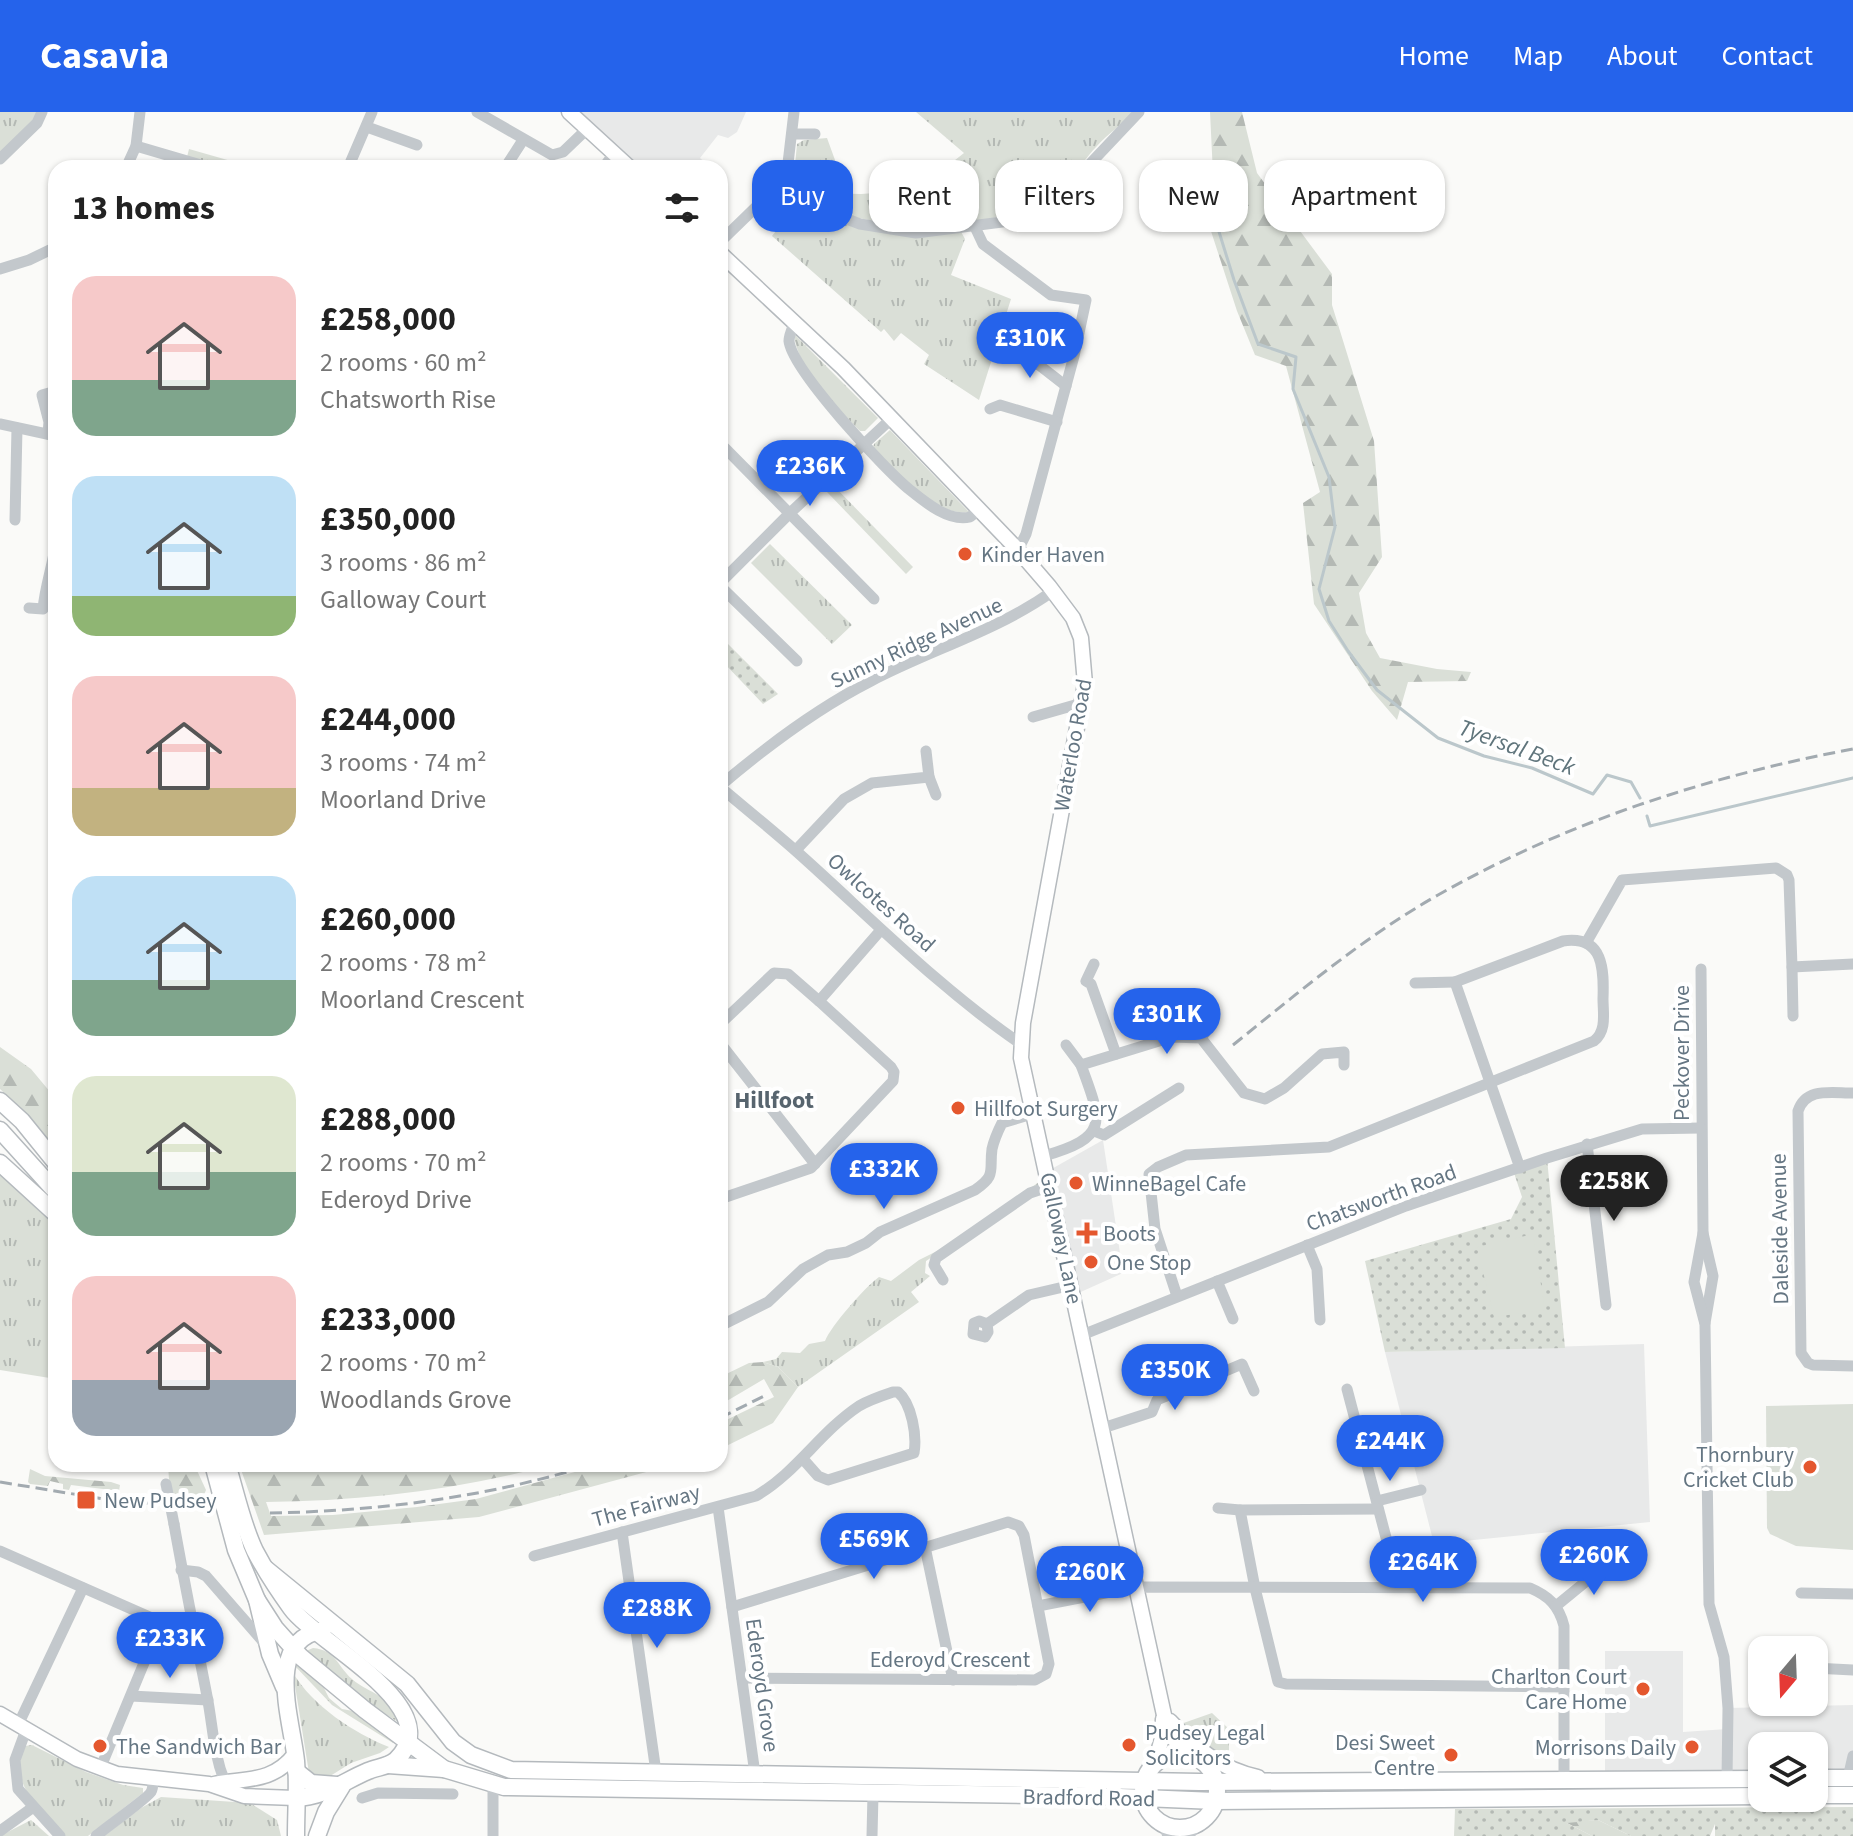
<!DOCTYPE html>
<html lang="en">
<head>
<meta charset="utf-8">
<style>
	:root { --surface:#fff; --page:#f2f2f2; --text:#222; --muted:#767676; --accent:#2563eb }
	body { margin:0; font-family:"Source Sans 3",sans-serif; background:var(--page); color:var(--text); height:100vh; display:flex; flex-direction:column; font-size:30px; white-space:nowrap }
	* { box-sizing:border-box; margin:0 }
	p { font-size:26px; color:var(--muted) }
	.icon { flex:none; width:44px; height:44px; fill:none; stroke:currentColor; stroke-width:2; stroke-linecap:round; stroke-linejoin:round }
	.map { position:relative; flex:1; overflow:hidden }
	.sheet { position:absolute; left:48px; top:48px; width:680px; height:1312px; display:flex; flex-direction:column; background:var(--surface); border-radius:24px; box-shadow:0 2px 6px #0004 }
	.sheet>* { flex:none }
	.banner { position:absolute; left:752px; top:48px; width:760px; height:72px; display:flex; gap:16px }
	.needle { width:52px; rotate:199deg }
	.buttons { position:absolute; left:1748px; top:1524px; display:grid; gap:16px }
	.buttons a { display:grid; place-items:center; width:80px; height:80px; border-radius:16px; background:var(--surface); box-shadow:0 2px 6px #0004; font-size:40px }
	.price { position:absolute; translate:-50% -68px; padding:0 18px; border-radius:28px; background:var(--accent); color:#fff; font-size:26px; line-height:52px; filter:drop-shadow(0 2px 4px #0008) }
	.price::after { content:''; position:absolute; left:50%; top:48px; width:24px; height:18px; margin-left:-12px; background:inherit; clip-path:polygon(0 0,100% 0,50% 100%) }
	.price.on { background:#222; color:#fff }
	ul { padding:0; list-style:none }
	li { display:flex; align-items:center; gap:24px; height:200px; padding:0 24px }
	li span { display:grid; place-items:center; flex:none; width:224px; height:160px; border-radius:24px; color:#555 }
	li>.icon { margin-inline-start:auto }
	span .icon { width:96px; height:96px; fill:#fffc; stroke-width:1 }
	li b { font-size:34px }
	h2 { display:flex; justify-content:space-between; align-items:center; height:96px; padding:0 24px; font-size:34px }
	.pill { padding:0 28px; border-radius:24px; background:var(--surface); box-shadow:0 2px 6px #0004; font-size:28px; line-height:72px }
	.pill.on { background:var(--accent); color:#fff }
	header { display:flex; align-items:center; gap:48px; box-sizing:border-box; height:112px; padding:0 40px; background:var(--accent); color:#fff }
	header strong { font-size:38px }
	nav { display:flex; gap:44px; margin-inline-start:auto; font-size:28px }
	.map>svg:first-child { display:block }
	.built { fill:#e8e9e9 }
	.grass { fill:url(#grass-tufts) }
	.forest { fill:url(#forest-firs) }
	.park { fill:url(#park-dots) }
	.pitch { fill:#dadfd7 }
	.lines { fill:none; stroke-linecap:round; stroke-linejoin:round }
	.stream { stroke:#bbc7cb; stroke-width:3 }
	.major-casing { stroke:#b5babe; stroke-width:17 }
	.highway-casing { stroke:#b4b9bd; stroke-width:19 }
	.minor { stroke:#c3c8cc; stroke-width:11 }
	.major { stroke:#fff; stroke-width:14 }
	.highway { stroke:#fff; stroke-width:16 }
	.rail { stroke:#a2aab0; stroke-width:3; stroke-dasharray:12 6; stroke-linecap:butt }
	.minor-bridge { stroke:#c3c8cc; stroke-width:11 }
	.poi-dot { fill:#e4572e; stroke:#fff; stroke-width:3 }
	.labels { text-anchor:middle; stroke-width:8; stroke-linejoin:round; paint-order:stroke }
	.poi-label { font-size:22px; fill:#657683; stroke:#fff; text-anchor:start }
	.street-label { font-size:22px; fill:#657683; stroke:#fff }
	.water-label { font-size:24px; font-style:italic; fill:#60757c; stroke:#fff }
	.neighbourhood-label { font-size:24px; font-weight:bold; fill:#57646e; stroke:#fff }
</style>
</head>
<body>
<header>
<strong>Casavia</strong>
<nav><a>Home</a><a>Map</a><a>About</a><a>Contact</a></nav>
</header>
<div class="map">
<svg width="1853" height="1724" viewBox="0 0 1853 1724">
	<defs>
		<pattern id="grass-tufts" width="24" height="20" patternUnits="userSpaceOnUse" patternTransform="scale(2)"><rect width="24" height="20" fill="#dadfd7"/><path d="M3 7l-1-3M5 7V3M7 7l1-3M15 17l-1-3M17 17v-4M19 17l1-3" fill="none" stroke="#b4b9b4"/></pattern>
		<pattern id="forest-firs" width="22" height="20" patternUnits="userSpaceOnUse" patternTransform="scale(2)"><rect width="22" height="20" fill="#dadfd7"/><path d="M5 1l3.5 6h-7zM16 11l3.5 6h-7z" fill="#b4b9b4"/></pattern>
		<pattern id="park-dots" width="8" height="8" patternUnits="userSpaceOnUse" patternTransform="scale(2)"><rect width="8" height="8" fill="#dadfd7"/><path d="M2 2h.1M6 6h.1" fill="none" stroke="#b4b9b4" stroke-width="1.8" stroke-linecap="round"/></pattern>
	</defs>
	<rect width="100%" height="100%" fill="#fafaf8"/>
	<g class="built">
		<path d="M569 0H746L737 20 728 26 718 23 700 46 711 56H630Z"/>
		<path d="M1103 1028 1123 1161 1074 1183 1048 1059Z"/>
		<path d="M1644 1232 1650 1410 1434 1432 1385 1240Z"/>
		<path d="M1605 1539H1683V1620L1727 1617 1728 1596 1853 1593V1650L1848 1666H1814V1634H1762V1667L1605 1668Z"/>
	</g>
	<g class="grass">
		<path d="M0 0H42L0 47Z"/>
		<path d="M916 0H1132C1122 14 1108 21 1097 34 1086 45 1077 61 1065 71 1013 117 923 120 859 106 835 101 811 91 788 84L790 80 861 82 917 78 964 41Z"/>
		<path d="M827 26 839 59 837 68 844 70 843 73 793 74 797 32 804 28Z"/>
		<path d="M189 37 238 51 234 55 225 56 187 45Z"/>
		<path d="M789 89 916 121 959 116 965 127 951 163 1011 187 979 288 924 252 929 243 901 221 894 229 884 217 881 220 772 124 779 115 761 99Z"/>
		<path d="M794 222 878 306 865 319H860C837 296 796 255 794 222Z"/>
		<path d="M890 318 969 400C933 405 897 359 873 336L874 332Z"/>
		<path d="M833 373 913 455 906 462 826 379Z"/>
		<path d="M770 432 852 513 832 532 751 451Z"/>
		<path d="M0 1063 56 1114V1267L0 1258Z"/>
		<path d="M1042 1068 1043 1072 926 1149 925 1161 930 1164 911 1180 919 1190 798 1275 778 1255 763 1250 776 1247 782 1240 800 1241 809 1232 825 1229C831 1214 865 1175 879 1165L891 1169 919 1148 941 1137Z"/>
		<path d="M313 1536C336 1538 338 1555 352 1567 369 1582 393 1583 398 1610L373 1594 306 1539Z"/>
		<path d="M296 1551 324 1576 329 1586 342 1597 353 1599 394 1628 393 1631 332 1593 294 1553Z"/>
		<path d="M293 1561C313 1594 354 1621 389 1635L380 1641 351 1651 327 1666H318L309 1661Z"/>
		<path d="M1212 1601 1229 1617V1658L1175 1614Z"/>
		<path d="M32 1633 86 1660 123 1673 143 1676V1681L88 1724H64C42 1699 6 1671 25 1634Z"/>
		<path d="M161 1685 250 1691 277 1708 281 1724H104L141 1696Z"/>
		<path d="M31 1708 49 1724H0Z"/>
	</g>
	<g class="forest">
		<path d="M1210 0H1242L1257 61 1332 162V193L1374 329 1382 445 1359 481 1366 521 1380 546 1437 557 1471 560 1467 569 1408 570 1397 608 1372 579 1314 492 1303 391 1320 380 1286 254 1255 243 1237 199 1194 67 1213 62Z"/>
		<path d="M0 935 31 957 56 987V1036L28 1003 0 977Z"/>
		<path d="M763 1250 778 1255 798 1275 773 1311 720 1337V1311L774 1285 764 1267 720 1293V1265L749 1251Z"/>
		<path d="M168 1352H194L206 1378 201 1390 170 1383Z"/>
		<path d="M239 1352H554C460 1378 363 1389 266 1390L271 1404 333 1403 417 1395 476 1387 604 1352H676L479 1405 264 1423Z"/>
		<path d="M30 1357 45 1364 111 1370 120 1373 119 1379 71 1373 69 1378 63 1377V1372L50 1369 48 1374 30 1372 28 1370Z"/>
		<path d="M1598 1708 1631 1724H1592L1565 1710Z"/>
	</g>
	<g class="park">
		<path d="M720 525V524L778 582 763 592 723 550 720 552Z"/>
		<path d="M1547 1046 1565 1236 1385 1240 1365 1149 1511 1107 1522 1085 1513 1058Z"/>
		<path d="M1853 1695V1724H1715V1712L1710 1724H1631L1598 1708 1567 1711 1592 1724H1454L1455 1697Z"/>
	</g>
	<g class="pitch">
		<path d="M1533 1122 1545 1198 1494 1205 1477 1135Z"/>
		<path d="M1853 1292V1438L1796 1434 1770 1422 1767 1416 1766 1294Z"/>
	</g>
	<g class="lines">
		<g class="stream">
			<path d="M1202 65 1234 168 1258 232 1296 245 1293 277 1329 365 1335 415 1319 477 1329 509 1348 539 1377 578 1438 626 1484 644 1532 656 1593 682 1607 663 1631 670 1640 686"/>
			<path d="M1647 704 1650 714 1853 666"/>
		</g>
		<g class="major-casing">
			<g id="major">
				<path d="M569 0 630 56"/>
				<path d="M720 141 843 256 1018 438 1049 474 1073 506 1081 526 1085 572 1029 878 1023 911 1021 946 1164 1603 1170 1621 1184 1642"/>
				<path d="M0 1602 77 1647 117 1662 209 1672 244 1684 295 1686"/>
				<path d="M1170 1609C1194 1635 1222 1658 1258 1665"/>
				<path d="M1155 1651 1162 1626 1163 1607"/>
				<path d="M214 1672C246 1666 273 1671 295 1642"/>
			</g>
		</g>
		<g class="highway-casing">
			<g id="highway">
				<path d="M0 989 22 1009 56 1051"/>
				<path d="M0 1018 56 1080"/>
				<path d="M0 1051 56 1102"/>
				<path d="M213 1352 236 1438 257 1488 270 1542 284 1575"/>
				<path d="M227 1352C236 1381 242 1412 255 1439 265 1458 278 1478 291 1496 315 1530 451 1596 396 1648 388 1655 377 1655 368 1659 342 1670 325 1685 295 1686"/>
				<path d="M266 1457 407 1572 453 1630 471 1643 511 1658 1200 1670 1762 1667"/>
				<path d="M257 1488 275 1516 301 1545 365 1598 444 1657 504 1675 1096 1684 1215 1689 1762 1684"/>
				<circle cx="1180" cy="1679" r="37"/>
				<path d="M388 1653 444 1657"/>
				<path d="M296 1659 311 1671 337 1673"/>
				<path d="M1814 1666H1853"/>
				<path d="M1814 1683H1853"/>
				<path d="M296 1724C296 1699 298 1673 296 1649 292 1608 263 1529 323 1518"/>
				<path d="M317 1724 326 1700 342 1674"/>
			</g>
		</g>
		<g class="minor">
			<path d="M477 0 552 43 563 40 587 17"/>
			<path d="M367 15 417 33"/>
			<path d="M793 22H815"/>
			<path d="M136 34 211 56"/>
			<path d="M0 47 37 11 42 0"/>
			<path d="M126 56 136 34 140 0"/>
			<path d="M348 56 372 0"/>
			<path d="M505 56 523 28"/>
			<path d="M603 56 614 42"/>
			<path d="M773 86 815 95 860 112 916 121 1010 109 1034 101 1054 90 1139 0"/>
			<path d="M975 115 983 132 1051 183 1086 188 1074 244 1026 422 1018 438"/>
			<path d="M720 130 756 95 780 82 785 77 794 0"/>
			<path d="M0 157 29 148 56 135"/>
			<path d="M794 212C792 217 789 223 789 229 792 258 885 358 910 378 926 391 949 410 970 405L979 398"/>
			<path d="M1006 241 1039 253 1066 274"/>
			<path d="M990 297 1000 293 1057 310"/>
			<path d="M0 312 56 324"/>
			<path d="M48 322 49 310 42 283 56 279"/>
			<path d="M720 331 874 487"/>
			<path d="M15 408 17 316"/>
			<path d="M720 471 790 401 891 307"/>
			<path d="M720 474 797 549"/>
			<path d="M29 496 43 497C45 474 53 453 56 430"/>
			<path d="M1033 605 1082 591"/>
			<path d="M929 665 936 683"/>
			<path d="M720 674C767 634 816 597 871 569 932 537 997 519 1053 479"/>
			<path d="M720 675C745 696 771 717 796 739 870 805 939 876 1021 932"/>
			<path d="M796 738 844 687 872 671 929 665 926 639"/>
			<path d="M1586 831 1622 768 1776 756 1787 763 1789 768 1792 855 1853 852"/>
			<path d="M1094 852 1086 869 1091 872 1116 942"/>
			<path d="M1792 855 1793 904"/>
			<path d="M1701 857 1703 1121 1713 1164 1705 1211"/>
			<path d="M1415 871 1455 870"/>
			<path d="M720 912 774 861 788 862 819 889"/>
			<path d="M1201 926 1208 916"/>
			<path d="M720 931 815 1052"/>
			<path d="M1066 933 1081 953"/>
			<path d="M1853 981C1831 981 1806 975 1798 999L1801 1241 1808 1251 1813 1253 1853 1254"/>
			<path d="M1094 1019 1104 1023 1179 976"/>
			<path d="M1587 1032 1606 1193"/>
			<path d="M1044 1044C1110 1025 1102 1010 1081 953L1172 925 1201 926 1244 981 1265 987 1284 976 1322 942 1344 940V953"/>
			<path d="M720 1087 811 1056 893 969 894 960 891 955 819 889 880 819"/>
			<path d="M1703 1121 1694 1170 1705 1212 1709 1492 1724 1545 1728 1596 1727 1667"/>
			<path d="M1307 1133 1317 1157 1320 1208"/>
			<path d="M943 1168 934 1153 936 1146 1030 1081 1051 1074"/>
			<path d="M1217 1169 1233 1207"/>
			<path d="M1177 1184 1155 1117 1149 1062 1158 1055 1186 1043 1329 1035 1594 929C1607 919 1603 901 1603 887 1604 858 1604 823 1563 829L1455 870 1520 1056"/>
			<path d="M987 1212 979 1209 974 1211 973 1222 985 1225 988 1220 987 1212 1029 1183 1072 1173"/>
			<path d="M720 1214 768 1190 803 1157 828 1143 847 1140 866 1131 880 1120 975 1078C997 1063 989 1059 992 1037 994 1028 998 1019 1002 1011L1032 1002"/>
			<path d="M1082 1223 1406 1094 1547 1046 1642 1017 1701 1016"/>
			<path d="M1347 1277 1399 1475"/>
			<path d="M1103 1316 1152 1300 1157 1288 1242 1252 1254 1279"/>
			<path d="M1377 1389 1421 1378"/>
			<path d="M718 1395 755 1662"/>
			<path d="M1218 1396 1240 1398"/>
			<path d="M1378 1397 1240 1398 1255 1476 1278 1570 1286 1572 1564 1575"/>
			<path d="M174 1412C184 1469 196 1527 207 1584 213 1614 213 1641 225 1670"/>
			<path d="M622 1420 656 1660"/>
			<path d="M925 1435 953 1568"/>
			<path d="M0 1439 161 1510 194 1520"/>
			<path d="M534 1444 756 1384C796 1361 820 1320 859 1294 869 1288 881 1284 893 1280H898C912 1292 917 1324 914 1341L828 1368 818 1364 803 1347"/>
			<path d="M181 1458 198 1460 206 1464 267 1534"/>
			<path d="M1801 1481 1853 1482"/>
			<path d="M1038 1494 1136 1475 1530 1476C1549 1484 1559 1494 1564 1514V1668"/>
			<path d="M1556 1494 1611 1449"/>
			<path d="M732 1495 1008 1410 1019 1414 1024 1423 1049 1552 1046 1562 1035 1568 742 1566"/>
			<path d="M1814 1556 1853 1558"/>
			<path d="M131 1584 208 1588"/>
			<path d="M18 1613 83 1476"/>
			<path d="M26 1618 15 1648 18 1677 60 1724"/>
			<path d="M100 1657 161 1510"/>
			<path d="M1848 1666 1853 1644"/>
			<path d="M493 1673V1724"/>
			<path d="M362 1686 378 1681 453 1682"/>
			<path d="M1164 1713 1168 1724"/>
			<path d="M0 1719 32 1696"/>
			<path d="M96 1724C104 1717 149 1685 151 1680 153 1677 153 1671 153 1667"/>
			<path d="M872 1724 873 1682"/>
			<path d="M1188 1724 1199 1711"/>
		</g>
		<use href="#major" class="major"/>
		<use href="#highway" class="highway"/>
		<g class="rail">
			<path d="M1233 933C1299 880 1364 825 1438 783 1567 710 1708 664 1853 637"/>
			<path d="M720 1306 764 1284"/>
			<path d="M0 1370 116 1389 204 1395"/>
			<path d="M270 1401C380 1399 489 1385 594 1352"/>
		</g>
		<path class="minor-bridge" d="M166 1372 174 1412"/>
	</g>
	<g class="poi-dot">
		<circle cx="965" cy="442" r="8"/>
		<circle cx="958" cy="996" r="8"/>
		<circle cx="1076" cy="1071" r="8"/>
		<path d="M1083 1109h8v8h8v8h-8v8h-8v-8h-8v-8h8z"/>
		<circle cx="1091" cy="1150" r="8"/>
		<circle cx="1810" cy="1355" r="8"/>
		<rect x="76" y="1378" width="20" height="20" rx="4"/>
		<circle cx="1643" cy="1577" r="8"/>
		<circle cx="1129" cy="1633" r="8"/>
		<circle cx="100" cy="1634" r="8"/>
		<circle cx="1692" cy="1635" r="8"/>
		<circle cx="1451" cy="1643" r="8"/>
	</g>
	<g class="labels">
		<g class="poi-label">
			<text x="981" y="450">Kinder Haven</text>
			<text x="974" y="1004">Hillfoot Surgery</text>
			<text x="1092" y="1079">WinneBagel Cafe</text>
			<text x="1103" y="1129">Boots</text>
			<text x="1107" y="1158">One Stop</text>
			<text x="1794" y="1350" text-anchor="end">Thornbury<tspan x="1794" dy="25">Cricket Club</tspan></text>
			<text x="104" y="1396">New Pudsey</text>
			<text x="1627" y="1572" text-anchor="end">Charlton Court<tspan x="1627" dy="25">Care Home</tspan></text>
			<text x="1145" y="1628">Pudsey Legal<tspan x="1145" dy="25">Solicitors</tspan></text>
			<text x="1435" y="1638" text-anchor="end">Desi Sweet<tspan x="1435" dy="25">Centre</tspan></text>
			<text x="116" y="1642">The Sandwich Bar</text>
			<text x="1676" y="1643" text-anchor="end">Morrisons Daily</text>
		</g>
		<g class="street-label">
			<text transform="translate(916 530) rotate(-25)" y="8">Sunny Ridge Avenue</text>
			<text transform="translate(1072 633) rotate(-80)" y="8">Waterloo Road</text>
			<text transform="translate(882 790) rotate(42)" y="8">Owlcotes Road</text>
			<text transform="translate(1681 941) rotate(-90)" y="8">Peckover Drive</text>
			<text transform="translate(1381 1085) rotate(-20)" y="8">Chatsworth Road</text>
			<text transform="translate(1779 1117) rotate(-91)" y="8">Daleside Avenue</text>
			<text transform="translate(1062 1126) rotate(78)" y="8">Galloway Lane</text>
			<text transform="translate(646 1393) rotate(-15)" y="8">The Fairway</text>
			<text x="950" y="1555">Ederoyd Crescent</text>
			<text transform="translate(763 1573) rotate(82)" y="8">Ederoyd Grove</text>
			<text transform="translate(1089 1685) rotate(1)" y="8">Bradford Road</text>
		</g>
		<g class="water-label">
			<text transform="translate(1517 635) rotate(20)" y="8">Tyersal Beck</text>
		</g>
		<g class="neighbourhood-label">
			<text x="774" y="996">Hillfoot</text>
		</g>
	</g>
</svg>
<div class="buttons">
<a><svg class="needle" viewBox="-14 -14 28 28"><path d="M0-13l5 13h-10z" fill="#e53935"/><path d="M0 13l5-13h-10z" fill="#767676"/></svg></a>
<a><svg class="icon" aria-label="layers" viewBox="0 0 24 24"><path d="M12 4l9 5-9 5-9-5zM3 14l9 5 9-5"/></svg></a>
</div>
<b class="price" style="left:1030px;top:268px">£310K</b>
<b class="price" style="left:810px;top:396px">£236K</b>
<b class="price" style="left:1167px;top:944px">£301K</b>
<b class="price" style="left:884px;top:1099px">£332K</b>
<b class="price on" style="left:1614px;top:1111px">£258K</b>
<b class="price" style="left:1175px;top:1300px">£350K</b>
<b class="price" style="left:1390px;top:1371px">£244K</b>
<b class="price" style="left:874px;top:1469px">£569K</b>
<b class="price" style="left:1594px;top:1485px">£260K</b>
<b class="price" style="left:1423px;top:1492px">£264K</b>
<b class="price" style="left:1090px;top:1502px">£260K</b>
<b class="price" style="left:657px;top:1538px">£288K</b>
<b class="price" style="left:170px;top:1568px">£233K</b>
<div class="banner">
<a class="pill on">Buy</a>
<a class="pill">Rent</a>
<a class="pill">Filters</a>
<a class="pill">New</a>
<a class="pill">Apartment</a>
</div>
<section class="sheet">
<h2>13 homes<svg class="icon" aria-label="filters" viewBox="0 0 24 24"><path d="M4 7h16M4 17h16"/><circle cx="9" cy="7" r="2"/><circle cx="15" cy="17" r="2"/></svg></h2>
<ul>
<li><span style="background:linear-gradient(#f6c9c9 65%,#7fa58c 0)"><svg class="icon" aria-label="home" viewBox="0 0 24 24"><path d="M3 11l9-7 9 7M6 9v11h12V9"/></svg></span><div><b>£258,000</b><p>2 rooms · 60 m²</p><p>Chatsworth Rise</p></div></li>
<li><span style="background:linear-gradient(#bfe0f5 75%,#8fb573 0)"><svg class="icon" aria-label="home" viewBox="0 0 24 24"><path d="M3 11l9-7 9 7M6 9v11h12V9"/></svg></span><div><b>£350,000</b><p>3 rooms · 86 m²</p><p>Galloway Court</p></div></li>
<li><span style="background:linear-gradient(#f6c9c9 70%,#c2b280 0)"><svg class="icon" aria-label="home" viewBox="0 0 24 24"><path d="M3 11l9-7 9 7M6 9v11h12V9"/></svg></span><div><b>£244,000</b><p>3 rooms · 74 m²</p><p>Moorland Drive</p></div></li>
<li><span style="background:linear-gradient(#bfe0f5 65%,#7fa58c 0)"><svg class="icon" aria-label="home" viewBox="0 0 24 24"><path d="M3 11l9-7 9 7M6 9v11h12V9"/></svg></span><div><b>£260,000</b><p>2 rooms · 78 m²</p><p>Moorland Crescent</p></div></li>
<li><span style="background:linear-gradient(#dfe7d0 60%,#7fa58c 0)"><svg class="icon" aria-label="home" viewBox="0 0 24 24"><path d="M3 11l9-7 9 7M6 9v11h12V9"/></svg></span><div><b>£288,000</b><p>2 rooms · 70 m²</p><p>Ederoyd Drive</p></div></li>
<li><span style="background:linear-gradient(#f6c9c9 65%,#9aa5b1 0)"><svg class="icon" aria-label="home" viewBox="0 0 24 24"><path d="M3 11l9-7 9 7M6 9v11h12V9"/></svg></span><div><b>£233,000</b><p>2 rooms · 70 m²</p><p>Woodlands Grove</p></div></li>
</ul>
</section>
</div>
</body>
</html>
